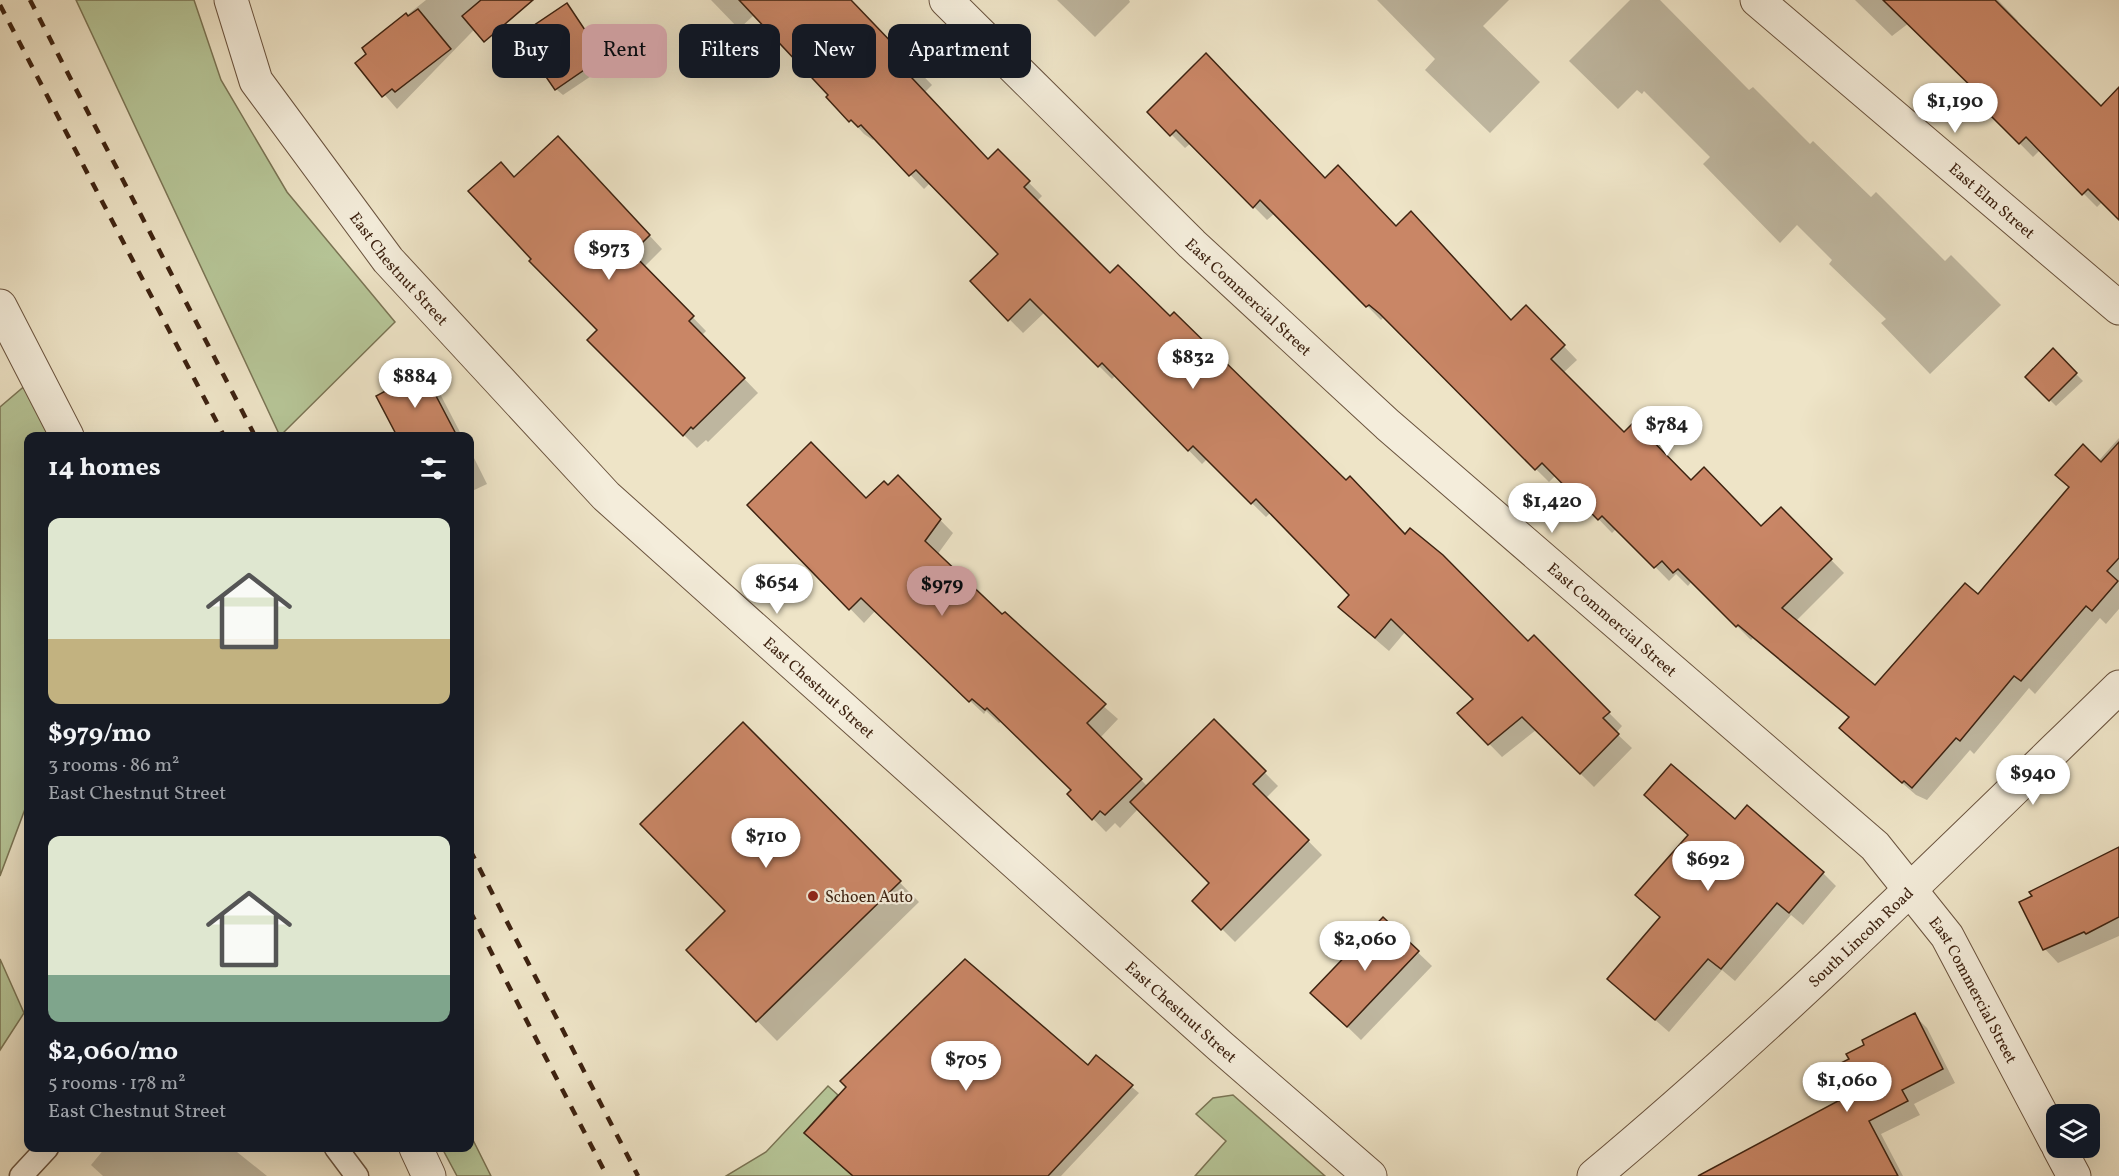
<!DOCTYPE html>
<html lang="en">
<head>
<meta charset="utf-8">
<style>
	:root { --surface:#171b24; --page:#20242c; --text:#f1f3f6; --muted:#9ea1a6; --accent:#c59692 }
	body { margin:0; font-family:Vollkorn,serif; background:var(--page); color:var(--text); height:100vh; display:flex; flex-direction:column; font-size:22px; white-space:nowrap }
	* { box-sizing:border-box; margin:0 }
	p { font-size:20px; color:var(--muted) }
	.icon { flex:none; width:33px; height:33px; fill:none; stroke:currentColor; stroke-width:2; stroke-linecap:round; stroke-linejoin:round }
	.map { position:relative; flex:1; overflow:hidden }
	.side { position:absolute; left:24px; top:432px; width:450px; height:720px; display:flex; flex-direction:column; background:var(--surface); border-radius:12px; box-shadow:0 6px 24px #0002 }
	.side>* { flex:none }
	.top-card { position:absolute; left:492px; top:24px; width:570px; height:54px; display:flex; gap:12px }
	.tools { position:absolute; left:2046px; top:1104px; display:grid; gap:12px }
	.tools a { display:grid; place-items:center; width:54px; height:54px; border-radius:12px; background:var(--surface); box-shadow:0 6px 24px #0002; font-size:30px }
	.price { position:absolute; translate:-50% -51px; padding:0 14px; border-radius:21px; background:#fff; color:#222; font-size:20px; line-height:39px; filter:drop-shadow(0 2px 3px #0008) }
	.price::after { content:''; position:absolute; left:50%; top:36px; width:18px; height:14px; margin-left:-9px; background:inherit; clip-path:polygon(0 0,100% 0,50% 100%) }
	.price.active { background:var(--accent); color:#111 }
	ul { padding:0; list-style:none }
	li { display:grid; align-content:center; gap:12px; height:318px; padding:0 24px }
	li span { display:grid; place-items:center; height:186px; border-radius:12px; color:#555 }
	li>.icon { margin-inline-start:auto }
	span .icon { width:108px; height:108px; fill:#fffc; stroke-width:1 }
	li b { font-size:26px }
	h2 { display:flex; justify-content:space-between; align-items:center; height:72px; padding:0 24px; font-size:26px }
	.chip { padding:0 21px; border-radius:12px; background:var(--surface); box-shadow:0 6px 24px #0002; font-size:21px; line-height:54px }
	.chip.active { background:var(--accent); color:#111 }
	.map>svg:first-child { display:block }
	.green { fill:#b6c597; stroke:#7a7454; stroke-width:1.5 }
	.shadow { fill:#0003 }
	.building { fill:#c98666; stroke:#3e2311; stroke-width:1.5 }
	.lines { fill:none; stroke-linecap:round; stroke-linejoin:round }
	.service-casing { stroke:#6a533e; stroke-width:25 }
	.minor-casing { stroke:#6a533e; stroke-width:35 }
	.tertiary-casing { stroke:#6a533e; stroke-width:35 }
	.service { stroke:#f4eddb; stroke-width:22 }
	.minor { stroke:#f4eddb; stroke-width:33 }
	.tertiary { stroke:#f4eddb; stroke-width:33 }
	.rail { stroke:#3e2311; stroke-width:4.5; stroke-dasharray:10 10; stroke-linecap:butt }
	.poi-dot { fill:#8f2418; stroke:#f4eddb; stroke-width:2 }
	.labels { text-anchor:middle; stroke-width:4.5; stroke-linejoin:round; paint-order:stroke }
	.street-label { font-size:16px; fill:#3e2311; stroke:#f4eddb }
	.poi-label { font-size:16px; fill:#3e2311; stroke:#f4eddb; text-anchor:start }
</style>
</head>
<body>
<div class="map">
<svg width="2119" height="1176" viewBox="0 0 2119 1176">
	<rect width="100%" height="100%" fill="#eee4c7"/>
	<filter id="stains"><feTurbulence type="fractalNoise" baseFrequency=".00333" numOctaves="4"/><feColorMatrix values="0 0 0 0 .2 0 0 0 0 .09 0 0 0 0 .02 0 0 0 .5 -.17"/></filter>
	<radialGradient id="worn" r=".72"><stop offset=".6" stop-color="#630" stop-opacity="0"/><stop offset="1" stop-color="#630" stop-opacity=".3"/></radialGradient>
	<g class="green">
		<path d="M76 0H194L221 80 287 192 395 322 280 436Z"/>
		<path d="M27 384 52 436H28V801L0 876V407Z"/>
		<path d="M0 959 24 1013 0 1050Z"/>
		<path d="M828 1086 838 1095 804 1133 853 1176H726L766 1152Z"/>
		<path d="M1233 1095 1325 1176H1195L1226 1141 1196 1114 1213 1098Z"/>
		<path d="M470 1134 491 1176H457L442 1148H470Z"/>
	</g>
	<g class="shadow">
		<path d="M426 0H503L397 109 357 63 368 54 364 49Z"/>
		<path d="M711 0H850L932 85 924 93 988 160 998 151 1042 196 1036 202 1110 275 1170 318 1346 482 1528 643 1534 637 1622 726 1616 733 1632 748 1594 787 1536 730 1502 757 1459 713 1475 699 1406 631 1389 651 1354 621 1341 607 1351 595 1271 512 1266 517 1207 459 1202 464 1116 375 1112 379 1045 312 1023 333 972 281 1000 254 930 183 924 189 875 138 873 140 864 134 755 14 739 29Z"/>
		<path d="M1057 0H1129L1130 2 1095 37Z"/>
		<path d="M1377 0H1509L1483 26 1540 82 1490 133 1425 70 1435 59Z"/>
		<path d="M1630 0H1660L1749 90 1753 87 1810 144 1813 141 1871 197 1876 192 1945 261 1951 255 2001 305 1930 374 1881 323 1886 319 1829 264 1832 260 1797 225 1780 243 1703 164 1710 157 1644 91 1642 94 1637 90 1618 109 1569 61Z"/>
		<path d="M1855 0H1998L2018 21 2016 23 2101 108 2119 116V218L2103 201 2097 207 2040 150 2033 157 1986 109 1991 104 1909 23 1892 36Z"/>
		<path d="M566 5 609 64 563 95 556 89Z"/>
		<path d="M1149 112 1325 180 1396 228 1512 321 1526 307 1577 360 1563 373 1624 434 1761 528 1781 509 1844 573 1796 621 1875 687 1978 596 2119 438V609L2106 624 2100 618 2035 694 2029 688 1974 754 1970 750 1927 800 1916 795 1855 742 1850 719 1753 638 1751 640 1692 581 1688 586 1676 574 1669 581 1617 528 1612 533 1556 475 1549 482 1383 318 1381 320 1275 213 1267 220 1191 143 1185 148Z"/>
		<path d="M572 152 662 249 644 267 706 331 702 335 758 393 708 442 706 440 697 448 589 340 599 330 533 259 515 178Z"/>
		<path d="M2053 351 2083 381 2056 406 2027 377Z"/>
		<path d="M423 373 436 386 462 436H399L378 396Z"/>
		<path d="M470 450 487 484 470 492Z"/>
		<path d="M898 477 953 533 937 555 1002 617 1118 719 1100 738 1148 787 1214 721 1278 786 1266 798 1322 855 1235 942 1194 901 1211 883 1138 809 1120 828 1115 823 1106 832 1069 794 1073 790 1002 721 999 723 986 711 984 714 875 611 864 623 750 505 867 500Z"/>
		<path d="M743 724 919 902 777 1041 688 950 727 911Z"/>
		<path d="M1735 821 1823 873 1836 886 1803 925 1791 915 1735 981 1722 970 1669 1032 1623 992 1661 918Z"/>
		<path d="M2119 849V936L2058 963 2045 949Z"/>
		<path d="M1383 919 1432 966 1361 1040 1326 1006Z"/>
		<path d="M1914 1015 1927 1028 1955 1083 1914 1104 1920 1115 1881 1134 1903 1176H1751L1842 1100 1851 1060Z"/>
		<path d="M1096 1057 1139 1093 1061 1176H854L1088 1067Z"/>
		<path d="M105 1148H232L267 1176H103L91 1165Z"/>
	</g>
	<g class="building">
		<path d="M481 0H533L484 42 462 16Z"/>
		<path d="M739 0H851L919 71 912 78 988 159 998 149 1030 181 1024 187 1110 273 1118 265 1170 316 1174 312 1346 480 1350 476 1405 534 1410 528 1443 555 1528 641 1534 635 1610 712 1603 718 1619 734 1580 774 1522 717 1488 745 1457 713 1473 699 1391 619 1375 638 1338 607 1349 595 1256 499 1251 504 1193 446 1188 451 1102 363 1098 367 1030 299 1008 321 970 281 998 254 916 170 909 176 861 125 858 127 851 120 849 122 826 97 828 95Z"/>
		<path d="M1883 0H1995L2101 106 2119 87V220L2088 189 2082 195 2026 137 2019 144 1984 109 1989 104Z"/>
		<path d="M567 3 603 57 555 90 518 36Z"/>
		<path d="M418 9 451 49 395 92 392 89 382 97 355 63 366 54 362 48 406 13 408 16Z"/>
		<path d="M1206 53 1325 178 1338 165 1396 226 1411 211 1511 320 1526 305 1565 345 1551 359 1624 432 1634 422 1691 480 1704 467 1761 526 1781 507 1832 559 1782 608 1875 685 1965 583 1978 594 2069 487 2055 475 2083 444 2101 462 2119 442V558L2107 571 2118 581 2092 611 2086 606 2021 681 2014 676 1960 741 1956 738 1912 788 1904 781 1902 783 1839 728 1849 717 1738 625 1736 627 1678 569 1673 573 1662 561 1654 568 1602 516 1598 520 1542 463 1535 470 1380 314 1369 305 1366 307 1260 200 1253 208 1176 130 1170 136 1147 112Z"/>
		<path d="M558 136 650 235 632 253 694 316 689 321 745 378 693 429 691 427 683 436 587 340 597 330 529 261 531 259 468 191 501 162 514 177Z"/>
		<path d="M2053 348 2077 373 2049 401 2025 377Z"/>
		<path d="M423 371 457 436H397L376 396Z"/>
		<path d="M811 442 866 498 884 481 888 485 898 475 941 519 925 541 1002 614 1005 612 1106 704 1087 723 1142 779 1105 815 1100 811 1092 820 1067 794 1071 790 987 708 985 710 972 699 969 702 861 598 849 610 747 505Z"/>
		<path d="M1214 719 1266 771 1253 784 1309 840 1221 930 1192 901 1209 883 1130 802Z"/>
		<path d="M743 722 901 881 756 1022 686 950 725 911 640 824Z"/>
		<path d="M1671 764 1735 819 1747 805 1824 872 1789 913 1777 903 1721 969 1708 959 1655 1020 1607 979 1660 917 1635 895 1688 835 1644 795Z"/>
		<path d="M2119 847V917L2086 934 2084 932 2043 950 2019 902 2032 896 2029 892Z"/>
		<path d="M1383 917 1419 951 1347 1027 1310 993Z"/>
		<path d="M965 959 1088 1065 1096 1055 1133 1085 1048 1176H853L804 1133 846 1087 840 1081Z"/>
		<path d="M1915 1013 1943 1069 1902 1090 1908 1101 1869 1121 1898 1176H1698L1840 1100 1829 1078 1833 1076 1829 1069 1849 1059 1846 1054 1864 1045 1862 1040Z"/>
	</g>
	<g class="lines">
		<g class="service-casing">
			<g id="service">
				<path d="M336 1148 357 1176"/>
				<path d="M21 1176 47 1148"/>
			</g>
		</g>
		<g class="minor-casing">
			<g id="minor">
				<path id="s1" d="M231 0 256 81 388 260 606 496 1220 1046 1370 1176"/>
				<path id="s2" d="M946 0 1192 244 1388 425 1875 846 1947 936 2056 1142"/>
				<path id="s3" d="M1757 0 2119 308"/>
				<path d="M0 306 67 436"/>
				<path d="M416 1148 429 1176"/>
				<path d="M2059 1148 2074 1176"/>
			</g>
		</g>
		<g class="tertiary-casing">
			<g id="tertiary">
				<path id="s4" d="M1594 1176C1778 1022 1947 854 2119 687"/>
			</g>
		</g>
		<use href="#service" class="service"/>
		<use href="#minor" class="minor"/>
		<use href="#tertiary" class="tertiary"/>
		<g class="rail">
			<path d="M30 0 255 436"/>
			<path d="M0 5 224 436"/>
			<path d="M470 850 638 1176"/>
			<path d="M470 911 607 1176"/>
		</g>
	</g>
	<circle class="poi-dot" cx="813" cy="896" r="6"/>
	<g class="labels">
		<g class="street-label">
			<text dy="6" stroke="none"><textPath href="#s3" startOffset="309">East Elm Street</textPath></text>
			<text dy="6" stroke="none"><textPath href="#s1" startOffset="321">East Chestnut Street</textPath></text>
			<text dy="6" stroke="none"><textPath href="#s2" startOffset="424">East Commercial Street</textPath></text>
			<text dy="6" stroke="none"><textPath href="#s2" startOffset="910">East Commercial Street</textPath></text>
			<text dy="6" stroke="none"><textPath href="#s1" startOffset="915">East Chestnut Street</textPath></text>
			<text dy="6" stroke="none"><textPath href="#s4" startOffset="358">South Lincoln Road</textPath></text>
			<text dy="6" stroke="none"><textPath href="#s2" startOffset="1432">East Commercial Street</textPath></text>
			<text dy="6" stroke="none"><textPath href="#s1" startOffset="1401">East Chestnut Street</textPath></text>
		</g>
		<g class="poi-label">
			<text x="825" y="902">Schoen Auto</text>
		</g>
	</g>
	<rect width="100%" height="100%" filter="url(#stains)"/>
	<rect width="100%" height="100%" fill="url(#worn)"/>
</svg>
<div class="tools">
<a><svg class="icon" aria-label="layers" viewBox="0 0 24 24"><path d="M12 4l9 5-9 5-9-5zM3 14l9 5 9-5"/></svg></a>
</div>
<b class="price" style="left:1955px;top:134px">$1,190</b>
<b class="price" style="left:609px;top:281px">$973</b>
<b class="price" style="left:1193px;top:390px">$832</b>
<b class="price" style="left:415px;top:409px">$884</b>
<b class="price" style="left:1667px;top:457px">$784</b>
<b class="price" style="left:1552px;top:534px">$1,420</b>
<b class="price" style="left:777px;top:615px">$654</b>
<b class="price active" style="left:942px;top:617px">$979</b>
<b class="price" style="left:2033px;top:806px">$940</b>
<b class="price" style="left:766px;top:869px">$710</b>
<b class="price" style="left:1708px;top:892px">$692</b>
<b class="price" style="left:1365px;top:972px">$2,060</b>
<b class="price" style="left:966px;top:1092px">$705</b>
<b class="price" style="left:1847px;top:1113px">$1,060</b>
<div class="top-card">
<a class="chip">Buy</a>
<a class="chip active">Rent</a>
<a class="chip">Filters</a>
<a class="chip">New</a>
<a class="chip">Apartment</a>
</div>
<section class="side">
<h2>14 homes<svg class="icon" aria-label="filters" viewBox="0 0 24 24"><path d="M4 7h16M4 17h16"/><circle cx="9" cy="7" r="2"/><circle cx="15" cy="17" r="2"/></svg></h2>
<ul>
<li><span style="background:linear-gradient(#dfe7d0 65%,#c2b280 0)"><svg class="icon" aria-label="home" viewBox="0 0 24 24"><path d="M3 11l9-7 9 7M6 9v11h12V9"/></svg></span><div><b>$979/mo</b><p>3 rooms · 86 m²</p><p>East Chestnut Street</p></div></li>
<li><span style="background:linear-gradient(#dfe7d0 75%,#7fa58c 0)"><svg class="icon" aria-label="home" viewBox="0 0 24 24"><path d="M3 11l9-7 9 7M6 9v11h12V9"/></svg></span><div><b>$2,060/mo</b><p>5 rooms · 178 m²</p><p>East Chestnut Street</p></div></li>
</ul>
</section>
</div>
</body>
</html>
